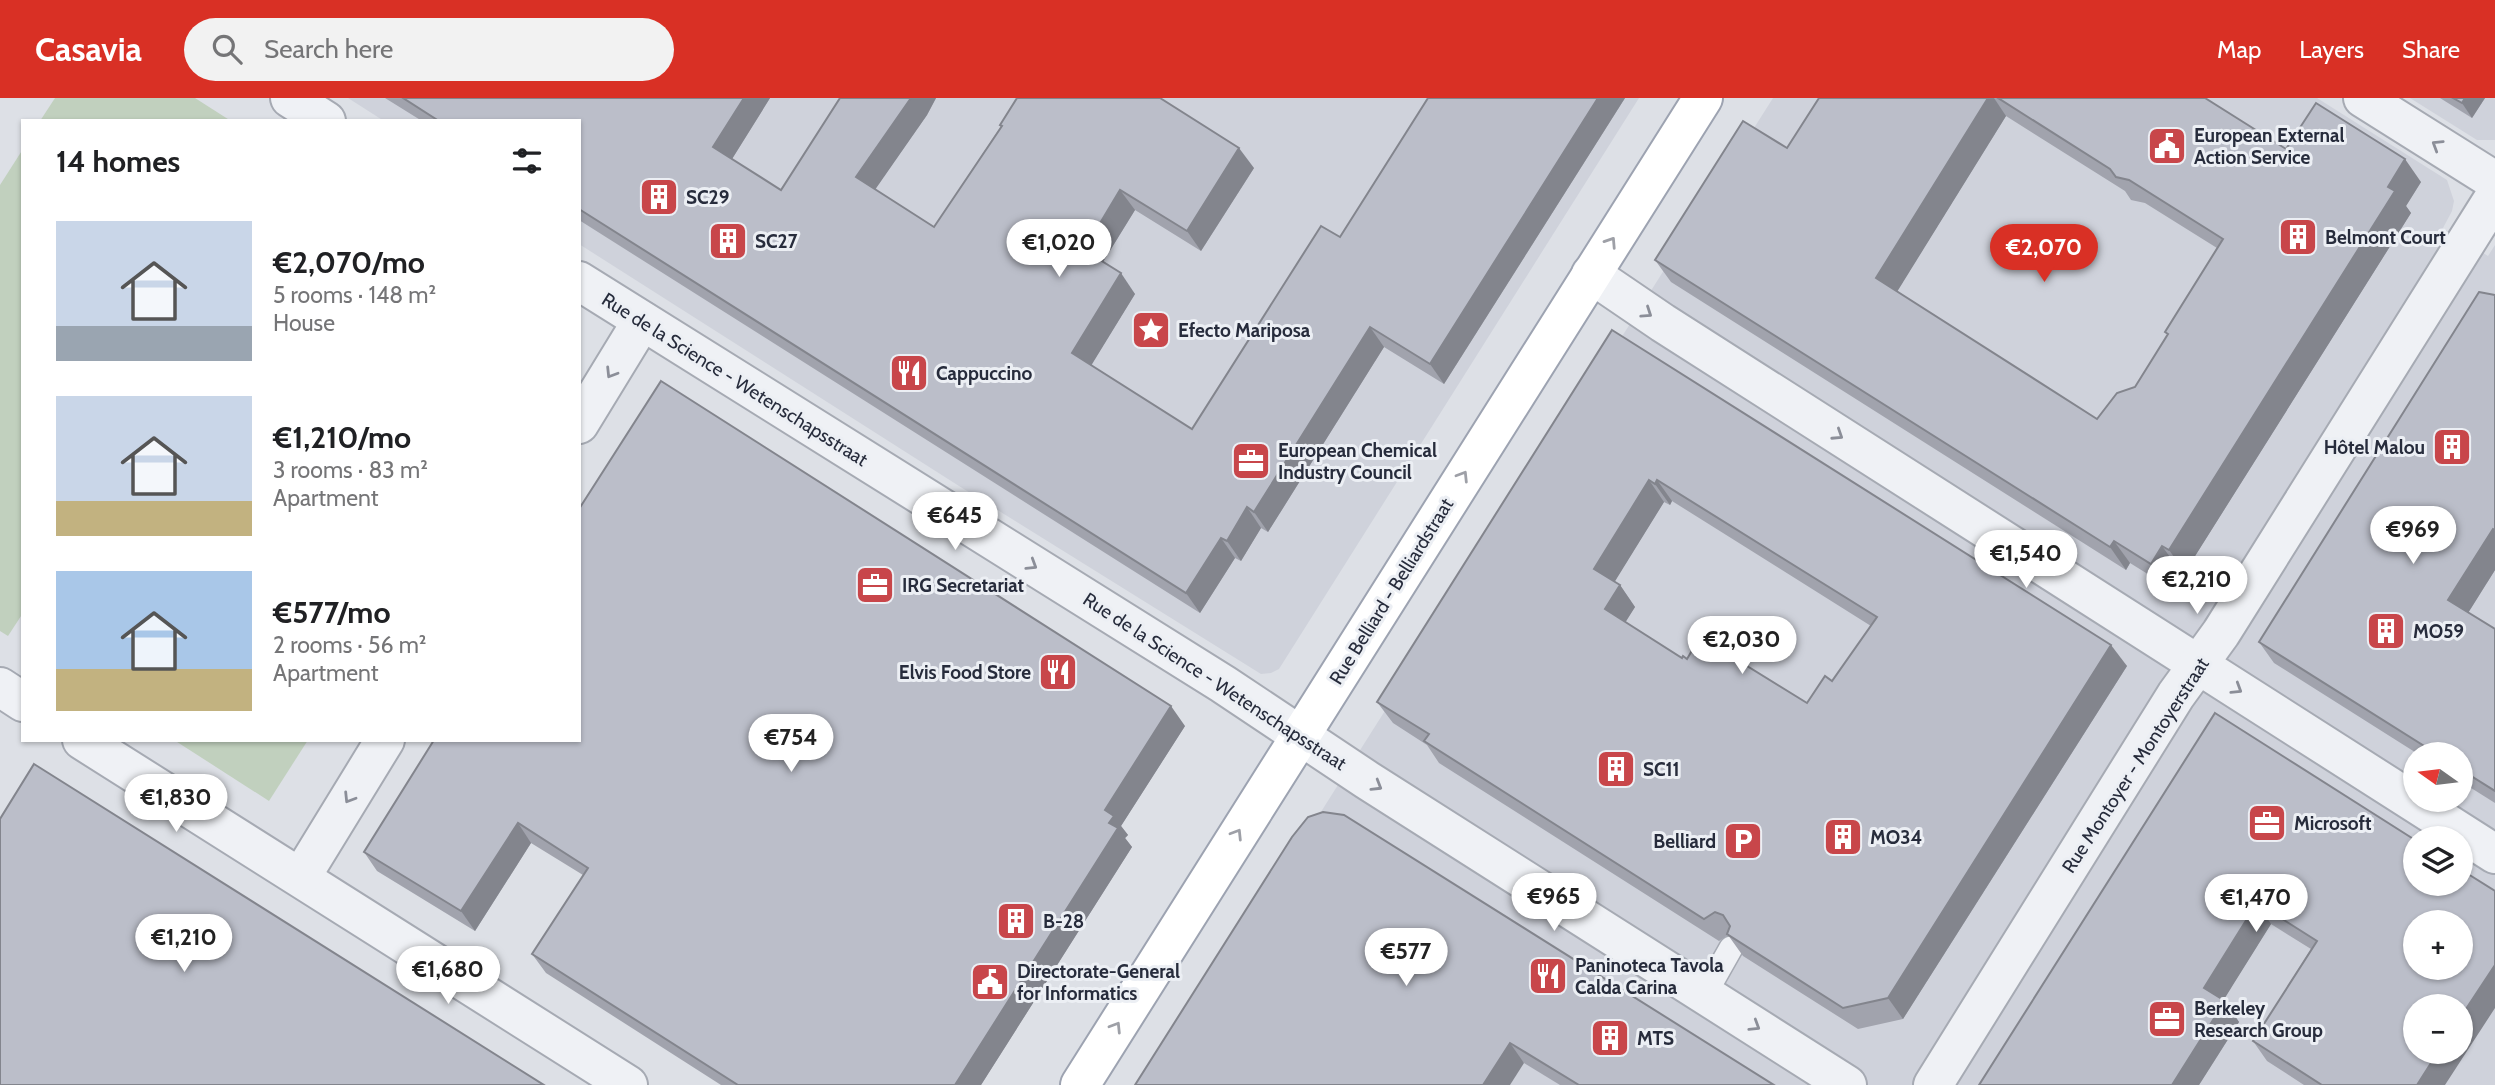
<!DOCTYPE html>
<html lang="en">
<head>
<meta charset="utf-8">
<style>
	:root { --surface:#fff; --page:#f2f2f2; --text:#202124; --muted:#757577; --accent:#d93025 }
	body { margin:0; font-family:Cabin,sans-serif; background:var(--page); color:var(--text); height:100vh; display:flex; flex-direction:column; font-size:26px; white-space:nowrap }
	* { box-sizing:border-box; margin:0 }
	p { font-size:23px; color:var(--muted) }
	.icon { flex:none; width:38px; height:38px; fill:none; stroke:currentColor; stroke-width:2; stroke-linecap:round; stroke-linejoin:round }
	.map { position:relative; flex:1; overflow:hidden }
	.side { position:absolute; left:21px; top:21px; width:560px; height:623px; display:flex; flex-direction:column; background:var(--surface); border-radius:0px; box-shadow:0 2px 5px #0004 }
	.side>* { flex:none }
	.needle { width:46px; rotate:284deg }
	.tools { position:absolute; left:2403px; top:644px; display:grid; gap:14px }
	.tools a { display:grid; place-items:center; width:70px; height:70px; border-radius:50%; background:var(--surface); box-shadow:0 2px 5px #0004; font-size:35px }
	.price { position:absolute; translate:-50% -60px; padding:0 16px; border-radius:24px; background:#fff; color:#222; font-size:23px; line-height:46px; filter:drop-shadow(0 2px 4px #0008) }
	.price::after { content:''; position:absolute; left:50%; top:42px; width:21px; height:16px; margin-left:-10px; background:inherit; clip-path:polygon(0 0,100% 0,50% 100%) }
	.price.on { background:var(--accent); color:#fff }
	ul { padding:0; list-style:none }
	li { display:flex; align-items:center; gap:21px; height:175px; padding:0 35px }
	li span { display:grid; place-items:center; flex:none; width:196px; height:140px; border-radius:0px; color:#555 }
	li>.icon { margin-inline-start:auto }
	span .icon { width:84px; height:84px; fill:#fffc; stroke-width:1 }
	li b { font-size:30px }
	h2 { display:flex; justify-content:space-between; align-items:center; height:84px; padding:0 35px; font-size:30px }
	header { display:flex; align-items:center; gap:42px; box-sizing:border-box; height:98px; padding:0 35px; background:var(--accent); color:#fff }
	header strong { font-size:33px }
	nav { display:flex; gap:38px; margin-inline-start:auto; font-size:24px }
	.search { width:490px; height:63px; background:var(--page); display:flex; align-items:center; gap:18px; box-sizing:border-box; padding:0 24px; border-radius:38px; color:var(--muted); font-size:26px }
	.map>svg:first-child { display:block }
	.built { fill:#cfd2db; fill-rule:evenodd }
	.green { fill:#c1d0be }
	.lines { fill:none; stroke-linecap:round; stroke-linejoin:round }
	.service-casing { stroke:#a6aab3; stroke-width:26 }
	.minor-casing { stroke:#a6aab3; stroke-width:42 }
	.tertiary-casing { stroke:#a6aab3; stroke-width:42 }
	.primary-casing { stroke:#9da3b1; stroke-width:42 }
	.service { stroke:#eff1f5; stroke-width:23 }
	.minor { stroke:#eff1f5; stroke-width:38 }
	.tertiary { stroke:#eff1f5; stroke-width:38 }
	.primary { stroke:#fff; stroke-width:38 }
	.wall { fill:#a1a3ad; fill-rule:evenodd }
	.shaded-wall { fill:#83858d }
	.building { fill:#bbbec9; stroke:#83858d; stroke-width:2; fill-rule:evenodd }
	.oneway { stroke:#8b8e98 }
	.oneway2 { stroke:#9ea0a7 }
	.labels { text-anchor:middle; stroke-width:6; stroke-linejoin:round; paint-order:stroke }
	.poi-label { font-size:19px; font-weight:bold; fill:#272c3c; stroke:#eceff4; text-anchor:start }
	.street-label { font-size:19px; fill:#272c3c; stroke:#eceff4 }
</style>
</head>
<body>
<header>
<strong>Casavia</strong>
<div class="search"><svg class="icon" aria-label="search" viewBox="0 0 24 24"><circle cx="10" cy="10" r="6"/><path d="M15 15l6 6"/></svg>Search here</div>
<nav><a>Map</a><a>Layers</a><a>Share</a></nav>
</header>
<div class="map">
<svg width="2495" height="987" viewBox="0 0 2495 987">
	<rect width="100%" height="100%" fill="#dde0e6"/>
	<g class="built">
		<path d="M348 0H1639L1279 571 1271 575 1261 576 959 388 579 146V23H384Z"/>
		<path d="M1773 0H2317L2447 82 2454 103 2452 113 2443 130 2488 158 2495 147V987H1148ZM2415 656H2460V702H2415ZM2415 740H2460V786H2415ZM2415 824H2460V870H2415ZM2415 908H2460V954H2415Z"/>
		<path d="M2410 0H2495V42H2477Z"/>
	</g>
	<g class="green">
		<path d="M55 0H195L231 23H40Z"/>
		<path d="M23 51V515L8 538 0 533V87Z"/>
		<path d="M174 642H308L269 703Z"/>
	</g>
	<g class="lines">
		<g class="service-casing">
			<path id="service" d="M1705 896 1731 850"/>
		</g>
		<g class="minor-casing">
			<g id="minor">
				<path d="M290 0 326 23"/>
				<path d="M1591 176 1663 225 2495 756"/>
				<path d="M579 183 1223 586 1367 682 1847 987"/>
				<path d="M579 326 642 223"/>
				<path d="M0 589 23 604"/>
				<path d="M82 642 628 987"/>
				<path d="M301 779 385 642"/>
				<path d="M1933 987 2176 597 2221 535 2495 98"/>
			</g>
		</g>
		<g class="tertiary-casing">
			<path id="tertiary" d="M2363 0 2495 83"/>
		</g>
		<g class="primary-casing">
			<path id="primary" d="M1080 987 1703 0"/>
		</g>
		<use href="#service" class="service"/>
		<use href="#minor" class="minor"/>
		<use href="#tertiary" class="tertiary"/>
		<use href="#primary" class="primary"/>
	</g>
	<g class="wall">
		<path d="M385 0H770L732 61 781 92 840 0H936L927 17 875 91 934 129 1001 28 1254 70 1201 153 1135 112 1103 164 1135 196 1091 267 1192 331 1340 139 1428 0H1625L1444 286 1384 249 1268 434 1261 430 1241 463 1235 460 1200 515 579 122V23H422Z"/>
		<path d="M1819 0H2205L2286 51 2421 84 2406 108 2411 115 2185 474 2178 470 2167 488 2130 465 2126 472 1671 184 1655 162 1787 50ZM2006 18 2125 93 2131 102 2145 105 2217 150 2165 234 2168 237 2135 289 2097 321 1897 193Z"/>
		<path d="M2440 0H2485L2472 20Z"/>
		<path d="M2495 197V472L2468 515 2495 531V705L2460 683V656H2418L2274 565 2259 544Z"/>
		<path d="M1612 232 2127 568 1903 921 1858 931 1743 858 1728 837 1719 843 1439 665 1427 647 1393 625 1377 604ZM1672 403 1871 528 1832 583 1807 605 1682 560 1625 524 1635 509 1620 487 1614 484 1664 404 1670 407Z"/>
		<path d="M2215 615 2445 987H2304L2267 963 2253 943 2311 851 2271 826 2223 902 2239 924 2199 987Z"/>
		<path d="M1185 628 1121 728 1128 737 1125 740 1132 749 981 987H721L546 875 532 856 583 777 531 745 475 833 377 773 364 754 434 642Z"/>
		<path d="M1292 739 1774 987H1560L1524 965Z"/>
	</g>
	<g class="shaded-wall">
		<path d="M744 0H770L727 69 713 49Z"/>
		<path d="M911 0H936L927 17 870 99 856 79Z"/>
		<path d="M1598 0H1625L1444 286 1430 266Z"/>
		<path d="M1988 0H1994L2006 18 1892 202 1876 180Z"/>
		<path d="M2465 0H2485L2472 20 2462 5Z"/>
		<path d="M1239 50 1254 70 1201 153 1187 133Z"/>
		<path d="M2405 61 2421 84 2406 108 2411 115 2185 474 2169 452Z"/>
		<path d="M1120 92 1135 112 1098 172 1084 152Z"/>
		<path d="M1121 175 1135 196 1086 276 1072 255Z"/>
		<path d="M1370 229 1384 249 1268 434 1254 414Z"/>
		<path d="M1649 382 1664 404 1609 493 1594 471Z"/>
		<path d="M1657 382 1672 403 1670 407 1655 386Z"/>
		<path d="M1247 409 1261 430 1241 463 1227 443Z"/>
		<path d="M2493 431 2495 433V472L2463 523 2448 502Z"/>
		<path d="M1221 440 1235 460 1200 515 1186 495Z"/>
		<path d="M2114 443 2130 465 2126 472 2110 449Z"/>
		<path d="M2162 448 2178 470 2167 488 2151 466Z"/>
		<path d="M1620 487 1635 509 1620 533 1605 511Z"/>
		<path d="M2111 547 2127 568 1903 921 1888 900Z"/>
		<path d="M1171 608 1185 628 1121 728 1128 737 1125 740 1132 749 981 987H955L1109 725 1105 712Z"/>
		<path d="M518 725 531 745 475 833 461 813Z"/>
		<path d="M2257 805 2271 826 2218 911 2204 890Z"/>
		<path d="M2495 867V910L2445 987H2417L2438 954H2460V920Z"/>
		<path d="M2225 903 2239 924 2199 987H2172Z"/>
		<path d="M1510 945 1524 965 1510 987H1483Z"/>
	</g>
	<g class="building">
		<path d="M403 0H744L713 49 781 92 840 0H911L856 79 934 129 1002 28 1000 27 1017 0H1160L1239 50 1187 133 1120 92 1084 152 1121 175 1072 255 1192 331 1321 128 1340 139 1428 0H1598L1430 266 1370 229 1254 414 1247 409 1227 443 1221 440 1186 495 579 111V23H439Z"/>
		<path d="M1819 0H1988L1876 180 2097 321 2117 295 2135 289 2168 236 2165 234 2223 141 2129 82 2116 79 2110 71 1998 0H2205L2286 51 2316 5 2405 61 2388 89 2395 93 2169 452 2162 448 2151 466 2114 443 2110 449 1655 162 1743 23 1787 50Z"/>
		<path d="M2453 0H2465L2462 5Z"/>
		<path d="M2479 194 2495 197V432L2493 431 2448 502 2495 531V693L2460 671V656H2437L2259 544Z"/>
		<path d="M1612 232 2111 547 1888 900 1843 910 1727 836 1730 828 1723 817 1715 814 1704 821 1424 643 1429 636 1377 604ZM1649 382 1655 386 1657 382 1877 519 1832 583 1825 578 1807 605 1700 539 1687 561 1683 558 1682 560 1605 511 1620 487 1594 471Z"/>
		<path d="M661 283 1171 608 1105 712 1114 718 1109 725 1118 730 955 987H738L532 856 588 770 518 725 461 813 364 754 434 642H579V411Z"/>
		<path d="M2215 615 2415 742V786H2460V771L2495 793V867L2460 920V908H2415V954H2438L2417 987H2322L2253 943 2317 843 2257 805 2204 890 2225 903 2172 987H1979ZM2415 824H2460V870H2415Z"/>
		<path d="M34 666 544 987H0V721Z"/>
		<path d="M1323 714 1344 717 1774 987H1579L1510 945 1483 987H1135L1292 739 1308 719Z"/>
	</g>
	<defs><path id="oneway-chevron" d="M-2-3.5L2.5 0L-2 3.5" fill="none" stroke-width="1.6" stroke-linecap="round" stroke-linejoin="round" transform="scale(1.75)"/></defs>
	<g class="oneway">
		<use href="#oneway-chevron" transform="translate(2437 47) rotate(-148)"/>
		<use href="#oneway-chevron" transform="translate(1647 215) rotate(34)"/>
		<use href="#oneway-chevron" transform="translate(611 275) rotate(122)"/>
		<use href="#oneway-chevron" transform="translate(1838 337) rotate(33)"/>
		<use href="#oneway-chevron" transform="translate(1032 467) rotate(32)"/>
		<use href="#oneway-chevron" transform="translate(2237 591) rotate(32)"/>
		<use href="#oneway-chevron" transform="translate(1377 688) rotate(31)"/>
		<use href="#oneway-chevron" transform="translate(349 700) rotate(122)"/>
		<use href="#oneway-chevron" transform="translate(1755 928) rotate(32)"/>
	</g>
	<g class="oneway2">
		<use href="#oneway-chevron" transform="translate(1611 144) rotate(-57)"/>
		<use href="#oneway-chevron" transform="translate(1463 378) rotate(-58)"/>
		<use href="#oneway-chevron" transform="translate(1237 736) rotate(-58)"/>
		<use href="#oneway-chevron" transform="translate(1116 929) rotate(-58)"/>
	</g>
	<defs>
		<g id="civic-square" transform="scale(2.0125)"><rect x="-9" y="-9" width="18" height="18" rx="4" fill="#c8464a" stroke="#eceff4"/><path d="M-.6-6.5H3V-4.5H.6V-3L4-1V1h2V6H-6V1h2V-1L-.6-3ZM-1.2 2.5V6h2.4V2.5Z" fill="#fff"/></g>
		<g id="building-square" transform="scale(2.0125)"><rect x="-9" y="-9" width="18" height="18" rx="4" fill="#c8464a" stroke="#eceff4"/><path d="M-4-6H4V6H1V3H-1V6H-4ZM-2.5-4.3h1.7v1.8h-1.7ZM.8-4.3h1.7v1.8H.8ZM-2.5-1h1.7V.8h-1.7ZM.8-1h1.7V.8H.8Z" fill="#fff"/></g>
		<g id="sight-square" transform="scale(2.0125)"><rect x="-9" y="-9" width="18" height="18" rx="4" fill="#c8464a" stroke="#eceff4"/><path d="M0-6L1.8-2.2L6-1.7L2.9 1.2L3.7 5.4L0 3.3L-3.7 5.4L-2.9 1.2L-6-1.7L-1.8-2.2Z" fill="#fff"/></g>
		<g id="restaurant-square" transform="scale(2.0125)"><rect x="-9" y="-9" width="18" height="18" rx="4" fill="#c8464a" stroke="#eceff4"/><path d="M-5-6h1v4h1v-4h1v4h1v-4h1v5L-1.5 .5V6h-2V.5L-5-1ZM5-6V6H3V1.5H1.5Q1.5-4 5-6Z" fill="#fff"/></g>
		<g id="office-square" transform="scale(2.0125)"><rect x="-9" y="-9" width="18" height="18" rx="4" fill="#c8464a" stroke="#eceff4"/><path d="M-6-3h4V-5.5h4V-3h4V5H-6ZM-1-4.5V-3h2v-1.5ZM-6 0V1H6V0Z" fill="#fff"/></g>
		<g id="parking-square" transform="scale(2.0125)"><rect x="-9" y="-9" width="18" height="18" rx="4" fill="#c8464a" stroke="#eceff4"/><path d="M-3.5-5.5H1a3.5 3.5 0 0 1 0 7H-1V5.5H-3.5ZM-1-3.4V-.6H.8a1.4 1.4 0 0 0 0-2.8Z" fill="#fff"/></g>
	</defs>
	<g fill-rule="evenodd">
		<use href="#civic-square" x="2167" y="48"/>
		<use href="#building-square" x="659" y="99"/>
		<use href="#building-square" x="2298" y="139"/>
		<use href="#building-square" x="728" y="143"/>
		<use href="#sight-square" x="1151" y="232"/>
		<use href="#restaurant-square" x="909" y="275"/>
		<use href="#building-square" x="2452" y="349"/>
		<use href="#office-square" x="1251" y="363"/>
		<use href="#office-square" x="875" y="487"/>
		<use href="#building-square" x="2386" y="533"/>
		<use href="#restaurant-square" x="1058" y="574"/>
		<use href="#building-square" x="1616" y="671"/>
		<use href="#office-square" x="2267" y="725"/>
		<use href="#building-square" x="1843" y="739"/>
		<use href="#parking-square" x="1743" y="743"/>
		<use href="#building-square" x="1016" y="823"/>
		<use href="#restaurant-square" x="1548" y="878"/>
		<use href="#civic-square" x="990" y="884"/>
		<use href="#office-square" x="2167" y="921"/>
		<use href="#building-square" x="1610" y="940"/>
	</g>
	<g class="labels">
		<g class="poi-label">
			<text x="2194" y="44">European External<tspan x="2194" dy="22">Action Service</tspan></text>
			<text x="686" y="106">SC29</text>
			<text x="2325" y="146">Belmont Court</text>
			<text x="755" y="150">SC27</text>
			<text x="1178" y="239">Efecto Mariposa</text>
			<text x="936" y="282">Cappuccino</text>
			<text x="2425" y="356" text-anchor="end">Hôtel Malou</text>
			<text x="1278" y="359">European Chemical<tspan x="1278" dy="22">Industry Council</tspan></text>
			<text x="902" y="494">IRG Secretariat</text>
			<text x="2413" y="540">MO59</text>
			<text x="1031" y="581" text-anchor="end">Elvis Food Store</text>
			<text x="1643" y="678">SC11</text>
			<text x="2294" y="732">Microsoft</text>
			<text x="1870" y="746">MO34</text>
			<text x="1716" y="750" text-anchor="end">Belliard</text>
			<text x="1043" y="830">B-28</text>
			<text x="1575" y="874">Paninoteca Tavola<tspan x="1575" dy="22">Calda Carina</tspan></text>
			<text x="1017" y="880">Directorate-General<tspan x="1017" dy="22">for Informatics</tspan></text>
			<text x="2194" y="917">Berkeley<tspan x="2194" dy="22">Research Group</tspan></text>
			<text x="1637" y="947">MTS</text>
		</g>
		<g class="street-label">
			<text transform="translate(735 281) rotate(32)" y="7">Rue de la Science - Wetenschapsstraat</text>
			<text transform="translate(1391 493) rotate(-58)" y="7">Rue Belliard - Belliardstraat</text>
			<text transform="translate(1215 583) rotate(33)" y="7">Rue de la Science - Wetenschapsstraat</text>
			<text transform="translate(2135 667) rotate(-57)" y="7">Rue Montoyer - Montoyerstraat</text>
		</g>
	</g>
</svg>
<div class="tools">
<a><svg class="needle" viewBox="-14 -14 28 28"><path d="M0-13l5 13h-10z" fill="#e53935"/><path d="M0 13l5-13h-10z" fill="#757577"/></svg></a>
<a><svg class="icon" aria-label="layers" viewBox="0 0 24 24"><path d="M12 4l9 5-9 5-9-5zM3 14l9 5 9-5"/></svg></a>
<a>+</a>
<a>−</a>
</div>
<b class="price" style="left:1059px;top:181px">€1,020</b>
<b class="price on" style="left:2044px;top:186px">€2,070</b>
<b class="price" style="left:955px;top:454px">€645</b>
<b class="price" style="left:2413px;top:468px">€969</b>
<b class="price" style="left:2026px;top:492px">€1,540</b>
<b class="price" style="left:2197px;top:518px">€2,210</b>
<b class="price" style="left:1742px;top:578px">€2,030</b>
<b class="price" style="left:791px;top:676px">€754</b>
<b class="price" style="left:176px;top:736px">€1,830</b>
<b class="price" style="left:1554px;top:835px">€965</b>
<b class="price" style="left:2256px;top:836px">€1,470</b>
<b class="price" style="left:184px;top:876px">€1,210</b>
<b class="price" style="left:1406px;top:890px">€577</b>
<b class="price" style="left:448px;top:908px">€1,680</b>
<section class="side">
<h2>14 homes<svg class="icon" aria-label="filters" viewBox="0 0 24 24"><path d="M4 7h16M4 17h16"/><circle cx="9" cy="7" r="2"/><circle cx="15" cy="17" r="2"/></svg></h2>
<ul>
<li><span style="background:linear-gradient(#c9d6e8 75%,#9aa5b1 0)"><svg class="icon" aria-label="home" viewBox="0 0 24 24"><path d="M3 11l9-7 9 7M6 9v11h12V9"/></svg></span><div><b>€2,070/mo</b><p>5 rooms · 148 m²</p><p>House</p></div></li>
<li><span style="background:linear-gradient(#c9d6e8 75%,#c2b280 0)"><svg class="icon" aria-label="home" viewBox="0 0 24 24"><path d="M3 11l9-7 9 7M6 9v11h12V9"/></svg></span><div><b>€1,210/mo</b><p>3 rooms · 83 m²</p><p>Apartment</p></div></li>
<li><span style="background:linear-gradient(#a9c7e8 70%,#c2b280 0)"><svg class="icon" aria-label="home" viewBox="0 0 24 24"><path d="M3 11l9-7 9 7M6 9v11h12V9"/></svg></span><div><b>€577/mo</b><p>2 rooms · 56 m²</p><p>Apartment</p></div></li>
</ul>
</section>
</div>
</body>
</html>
